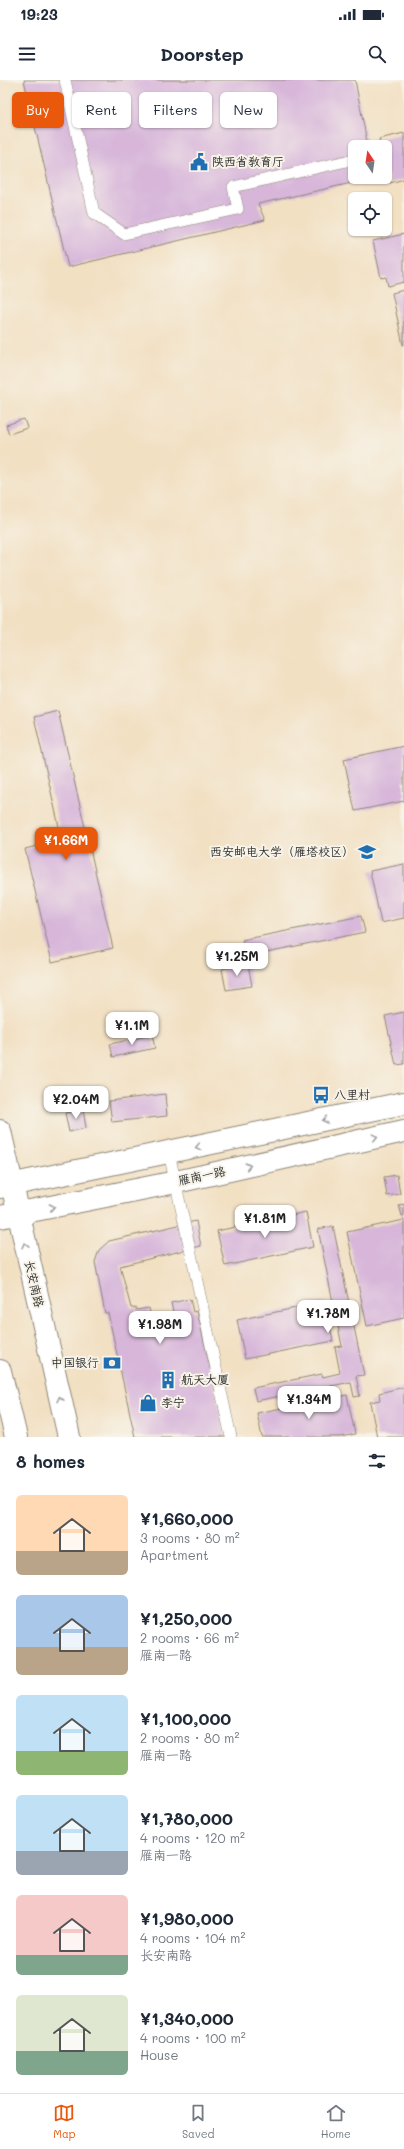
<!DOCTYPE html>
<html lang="en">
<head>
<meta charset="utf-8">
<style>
	:root { --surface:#fff; --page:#f6f6f7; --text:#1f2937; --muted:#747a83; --line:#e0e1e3; --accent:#ea580c }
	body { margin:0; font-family:Mali,"LXGW WenKai TC",sans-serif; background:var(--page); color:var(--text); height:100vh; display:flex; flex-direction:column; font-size:15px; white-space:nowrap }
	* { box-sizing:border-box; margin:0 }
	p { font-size:13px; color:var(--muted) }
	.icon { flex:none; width:22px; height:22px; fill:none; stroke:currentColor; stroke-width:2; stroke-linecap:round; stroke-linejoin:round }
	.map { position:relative; height:1357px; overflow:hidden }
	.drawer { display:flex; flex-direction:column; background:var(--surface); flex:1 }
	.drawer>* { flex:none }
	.hud { position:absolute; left:12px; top:12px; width:380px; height:36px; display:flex; gap:8px }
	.needle { width:26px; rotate:347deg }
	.controls { position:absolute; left:348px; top:60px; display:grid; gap:8px }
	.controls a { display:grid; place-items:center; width:44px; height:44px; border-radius:6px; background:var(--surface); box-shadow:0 1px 3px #0004; font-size:20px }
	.price { position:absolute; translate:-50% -34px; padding:0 9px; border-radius:8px; background:#fff; color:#222; font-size:13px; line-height:26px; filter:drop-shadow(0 1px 2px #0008) }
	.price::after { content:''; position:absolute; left:50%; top:24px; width:12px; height:9px; margin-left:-6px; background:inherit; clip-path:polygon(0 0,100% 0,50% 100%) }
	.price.active { background:var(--accent); color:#fff }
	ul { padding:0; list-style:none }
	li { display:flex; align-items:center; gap:12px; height:100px; padding:0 16px }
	li span { display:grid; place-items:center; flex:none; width:112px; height:80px; border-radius:6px; color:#555 }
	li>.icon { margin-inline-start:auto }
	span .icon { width:48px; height:48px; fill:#fffc; stroke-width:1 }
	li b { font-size:17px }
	h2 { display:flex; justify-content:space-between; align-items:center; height:48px; padding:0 16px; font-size:17px }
	.pill { padding:0 14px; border-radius:6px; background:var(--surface); box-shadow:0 1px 3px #0004; font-size:14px; line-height:36px }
	.pill.active { background:var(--accent); color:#fff }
	.status { display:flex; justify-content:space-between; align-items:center; height:28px; padding:0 20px; background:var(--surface); direction:ltr }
	.status svg { height:11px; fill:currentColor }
	header { display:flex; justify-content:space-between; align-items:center; height:52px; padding:0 16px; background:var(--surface); font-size:18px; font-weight:700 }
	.dock { display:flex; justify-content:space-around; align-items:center; height:56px; border-top:1px solid var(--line); background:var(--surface); font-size:11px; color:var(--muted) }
	.dock a { display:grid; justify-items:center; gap:2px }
	.dock .active { color:var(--accent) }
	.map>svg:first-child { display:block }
	.building { fill:#d7b6da }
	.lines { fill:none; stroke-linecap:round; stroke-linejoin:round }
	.service-casing { stroke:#8e8677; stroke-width:12 }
	.secondary-casing { stroke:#8e8677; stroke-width:24 }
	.primary-casing { stroke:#8e8677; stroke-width:24 }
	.service { stroke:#fff; stroke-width:11 }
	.secondary { stroke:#fff; stroke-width:22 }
	.primary { stroke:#fff; stroke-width:22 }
	.oneway { stroke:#a0a0a0 }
	.labels { text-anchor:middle; stroke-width:4; stroke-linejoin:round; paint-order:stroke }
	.poi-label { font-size:12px; fill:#2b2b2b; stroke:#f7f3e8; text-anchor:start }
	.street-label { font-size:12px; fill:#2b2b2b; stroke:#f7f3e8 }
</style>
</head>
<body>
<div class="status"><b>19:23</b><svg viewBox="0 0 49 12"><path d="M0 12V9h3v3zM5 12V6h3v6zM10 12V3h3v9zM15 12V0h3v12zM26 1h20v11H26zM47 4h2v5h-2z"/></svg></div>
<header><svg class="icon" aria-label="menu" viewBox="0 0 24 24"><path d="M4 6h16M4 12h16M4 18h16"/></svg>Doorstep<svg class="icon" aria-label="search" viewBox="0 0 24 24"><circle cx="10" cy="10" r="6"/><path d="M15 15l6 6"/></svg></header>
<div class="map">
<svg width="404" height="1357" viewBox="0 0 404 1357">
	<rect width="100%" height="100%" fill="#f7f3e8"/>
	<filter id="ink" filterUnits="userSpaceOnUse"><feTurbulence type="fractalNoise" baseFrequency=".025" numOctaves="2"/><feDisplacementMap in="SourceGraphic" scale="8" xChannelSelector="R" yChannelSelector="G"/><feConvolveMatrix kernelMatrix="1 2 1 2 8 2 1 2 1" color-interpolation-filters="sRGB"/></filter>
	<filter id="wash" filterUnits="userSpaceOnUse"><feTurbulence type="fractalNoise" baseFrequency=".012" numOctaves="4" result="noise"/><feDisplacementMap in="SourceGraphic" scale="16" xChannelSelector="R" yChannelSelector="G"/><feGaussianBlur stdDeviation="0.9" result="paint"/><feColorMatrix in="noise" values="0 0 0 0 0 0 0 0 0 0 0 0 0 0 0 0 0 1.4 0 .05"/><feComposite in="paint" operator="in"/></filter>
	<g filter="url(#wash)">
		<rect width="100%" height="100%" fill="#f2e0c3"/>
		<g id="blocks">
			<g class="building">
				<path d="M24 0H355L368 67H355V97L374 98 258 124 265 140 68 187Z"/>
				<path d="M404 53V99L390 103 385 84V67H381L379 59Z"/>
				<path d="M404 154V202L388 206 386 197 381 198 373 161Z"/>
				<path d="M404 210V265H403L392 213Z"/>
				<path d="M24 339 27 348 9 354 6 345Z"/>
				<path d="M58 631 113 868 52 882 25 769 62 760 34 637Z"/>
				<path d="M404 666V721L355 731 344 679Z"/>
				<path d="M404 784V838L381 843 370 791Z"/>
				<path d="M361 836 365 852 252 875 253 881 247 882 242 860Z"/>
				<path d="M248 884 252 906 226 910 222 889Z"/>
				<path d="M404 932V984L396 985 385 936Z"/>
				<path d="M152 955 155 968 113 977 110 964Z"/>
				<path d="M165 1014 167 1036 112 1042 109 1021Z"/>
				<path d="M83 1029 86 1048 69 1052 65 1033Z"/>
				<path d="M397 1095 400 1114 387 1116 384 1097Z"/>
				<path d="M404 1124V1135L402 1136 399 1125Z"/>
				<path d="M306 1132 313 1167 225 1186 217 1151Z"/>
				<path d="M404 1140V1238L367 1246 347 1152Z"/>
				<path d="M196 1141 201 1166 120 1186 131 1228 136 1227V1230L149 1228 152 1242 174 1236 171 1223 190 1219 193 1232 197 1231 226 1357H135L108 1233H105L95 1182 99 1170 109 1161Z"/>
				<path d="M333 1146 364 1295 356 1296 360 1316 354 1317 351 1302 256 1321 253 1308 322 1294 323 1297 340 1293 335 1267 342 1266 318 1149Z"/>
				<path d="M325 1222 333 1261 245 1279 237 1240Z"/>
				<path d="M404 1307V1357H377L370 1322 380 1320 379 1313Z"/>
				<path d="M347 1315 355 1354 341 1357H262L257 1333Z"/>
			</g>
		</g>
	</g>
	<g filter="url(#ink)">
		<use href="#blocks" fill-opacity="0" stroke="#8e8677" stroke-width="1"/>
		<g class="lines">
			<g class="service-casing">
				<g id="service">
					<path d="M65 0 94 133 124 154 238 129 233 107 355 79"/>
					<path d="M169 1073 231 1357"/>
				</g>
			</g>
			<g class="secondary-casing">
				<g id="secondary">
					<path d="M0 1107 404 1023"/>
					<path d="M0 1137 176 1102 404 1051"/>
				</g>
			</g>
			<g class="primary-casing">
				<g id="primary">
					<path d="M0 1051 69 1357"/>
					<path d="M0 1291 16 1357"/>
				</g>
			</g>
			<use href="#service" class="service"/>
			<use href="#secondary" class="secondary"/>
			<use href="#primary" class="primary"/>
		</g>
		<defs><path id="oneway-chevron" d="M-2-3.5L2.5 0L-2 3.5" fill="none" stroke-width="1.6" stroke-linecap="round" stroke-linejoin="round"/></defs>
		<g class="oneway">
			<use href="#oneway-chevron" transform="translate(325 1040) rotate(168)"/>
			<use href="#oneway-chevron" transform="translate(375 1057) rotate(-13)"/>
			<use href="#oneway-chevron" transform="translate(198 1067) rotate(168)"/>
			<use href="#oneway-chevron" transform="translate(248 1086) rotate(-13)"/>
			<use href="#oneway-chevron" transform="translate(52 1127) rotate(-11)"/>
			<use href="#oneway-chevron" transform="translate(25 1165) rotate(-103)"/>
			<use href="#oneway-chevron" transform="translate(60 1319) rotate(-103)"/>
		</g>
	</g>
	<defs>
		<g id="civic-bare" transform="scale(1.38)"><path d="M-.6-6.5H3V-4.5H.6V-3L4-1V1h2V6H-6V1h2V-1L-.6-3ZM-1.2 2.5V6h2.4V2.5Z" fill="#1f6fb2" stroke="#f7f3e8" stroke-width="2.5" paint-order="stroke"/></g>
		<g id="university-bare" transform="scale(1.38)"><path d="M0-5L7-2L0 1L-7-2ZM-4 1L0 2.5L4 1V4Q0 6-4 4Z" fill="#1f6fb2" stroke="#f7f3e8" stroke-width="2.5" paint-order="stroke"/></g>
		<g id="bus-bare" transform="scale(1.38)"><path d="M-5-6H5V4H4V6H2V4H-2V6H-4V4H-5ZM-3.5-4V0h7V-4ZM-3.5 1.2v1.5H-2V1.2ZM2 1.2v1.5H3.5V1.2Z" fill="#1f6fb2" stroke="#f7f3e8" stroke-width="2.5" paint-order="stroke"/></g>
		<g id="bank-bare" transform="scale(1.38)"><path d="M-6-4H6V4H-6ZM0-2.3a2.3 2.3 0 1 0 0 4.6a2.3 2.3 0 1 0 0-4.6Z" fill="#1f6fb2" stroke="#f7f3e8" stroke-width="2.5" paint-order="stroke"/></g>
		<g id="building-bare" transform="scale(1.38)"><path d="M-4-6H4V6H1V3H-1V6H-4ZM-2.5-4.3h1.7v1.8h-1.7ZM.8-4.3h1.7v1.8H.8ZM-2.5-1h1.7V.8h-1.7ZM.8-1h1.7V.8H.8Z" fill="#1f6fb2" stroke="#f7f3e8" stroke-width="2.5" paint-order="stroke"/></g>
		<g id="shop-bare" transform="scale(1.38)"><path d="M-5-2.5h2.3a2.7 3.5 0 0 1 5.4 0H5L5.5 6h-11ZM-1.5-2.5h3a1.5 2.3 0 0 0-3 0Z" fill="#1f6fb2" stroke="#f7f3e8" stroke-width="2.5" paint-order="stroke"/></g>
	</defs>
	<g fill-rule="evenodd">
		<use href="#civic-bare" x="199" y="82"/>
		<use href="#university-bare" x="367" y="772"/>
		<use href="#bus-bare" x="321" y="1015"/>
		<use href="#bank-bare" x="112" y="1283"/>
		<use href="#building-bare" x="168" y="1300"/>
		<use href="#shop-bare" x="148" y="1323"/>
	</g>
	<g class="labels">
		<g class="poi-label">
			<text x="212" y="86">陕西省教育厅</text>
			<text x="354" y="776" text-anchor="end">西安邮电大学（雁塔校区）</text>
			<text x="334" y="1019">八里村</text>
			<text x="99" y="1287" text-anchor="end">中国银行</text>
			<text x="181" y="1304">航天大厦</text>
			<text x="161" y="1327">李宁</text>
		</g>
		<g class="street-label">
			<text transform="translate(202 1096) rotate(-12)" y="4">雁南一路</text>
			<text transform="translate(34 1204) rotate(77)" y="4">长安南路</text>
		</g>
	</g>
</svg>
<div class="controls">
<a><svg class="needle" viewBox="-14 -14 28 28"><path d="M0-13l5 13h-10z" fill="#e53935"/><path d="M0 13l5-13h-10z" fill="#747a83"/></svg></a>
<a><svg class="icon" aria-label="locate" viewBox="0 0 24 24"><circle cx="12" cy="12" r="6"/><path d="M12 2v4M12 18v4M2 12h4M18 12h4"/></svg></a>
</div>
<b class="price active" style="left:66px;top:781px">¥1.66M</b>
<b class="price" style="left:237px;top:897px">¥1.25M</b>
<b class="price" style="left:132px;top:966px">¥1.1M</b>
<b class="price" style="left:76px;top:1040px">¥2.04M</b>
<b class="price" style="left:265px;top:1159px">¥1.81M</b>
<b class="price" style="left:328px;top:1254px">¥1.78M</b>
<b class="price" style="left:160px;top:1265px">¥1.98M</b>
<b class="price" style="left:309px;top:1340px">¥1.34M</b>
<div class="hud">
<a class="pill active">Buy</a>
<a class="pill">Rent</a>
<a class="pill">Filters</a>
<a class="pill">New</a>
</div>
</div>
<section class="drawer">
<h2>8 homes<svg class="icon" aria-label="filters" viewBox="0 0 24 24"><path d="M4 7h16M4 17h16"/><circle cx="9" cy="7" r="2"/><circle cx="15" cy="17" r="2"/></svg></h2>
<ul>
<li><span style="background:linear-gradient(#ffd9b3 70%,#b9a48a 0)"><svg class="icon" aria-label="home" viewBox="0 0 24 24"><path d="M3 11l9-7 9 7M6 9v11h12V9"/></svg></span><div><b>¥1,660,000</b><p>3 rooms · 80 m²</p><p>Apartment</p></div></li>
<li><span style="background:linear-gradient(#a9c7e8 65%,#b9a48a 0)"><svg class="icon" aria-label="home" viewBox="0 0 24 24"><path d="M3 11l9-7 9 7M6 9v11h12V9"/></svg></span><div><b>¥1,250,000</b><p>2 rooms · 66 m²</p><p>雁南一路</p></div></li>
<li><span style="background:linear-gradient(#bfe0f5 70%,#8fb573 0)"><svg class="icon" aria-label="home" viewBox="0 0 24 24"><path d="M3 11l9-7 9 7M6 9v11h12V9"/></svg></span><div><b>¥1,100,000</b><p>2 rooms · 80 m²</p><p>雁南一路</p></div></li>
<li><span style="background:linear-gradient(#bfe0f5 70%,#9aa5b1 0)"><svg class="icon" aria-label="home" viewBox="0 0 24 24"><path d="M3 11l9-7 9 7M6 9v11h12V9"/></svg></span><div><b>¥1,780,000</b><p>4 rooms · 120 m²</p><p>雁南一路</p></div></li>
<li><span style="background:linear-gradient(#f6c9c9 75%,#7fa58c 0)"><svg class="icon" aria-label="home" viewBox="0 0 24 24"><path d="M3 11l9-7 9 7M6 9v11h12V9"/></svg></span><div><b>¥1,980,000</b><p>4 rooms · 104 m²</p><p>长安南路</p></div></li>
<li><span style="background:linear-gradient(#dfe7d0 70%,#7fa58c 0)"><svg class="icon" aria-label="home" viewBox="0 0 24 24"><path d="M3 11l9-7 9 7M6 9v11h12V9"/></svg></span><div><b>¥1,340,000</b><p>4 rooms · 100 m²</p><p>House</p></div></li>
</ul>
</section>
<nav class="dock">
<a class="active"><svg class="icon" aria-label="map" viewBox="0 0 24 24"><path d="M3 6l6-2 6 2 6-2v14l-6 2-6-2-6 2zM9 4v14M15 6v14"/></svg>Map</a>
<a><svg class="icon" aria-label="saved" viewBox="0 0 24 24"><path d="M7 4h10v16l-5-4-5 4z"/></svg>Saved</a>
<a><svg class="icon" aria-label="home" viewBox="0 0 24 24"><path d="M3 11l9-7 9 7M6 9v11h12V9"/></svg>Home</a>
</nav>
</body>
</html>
